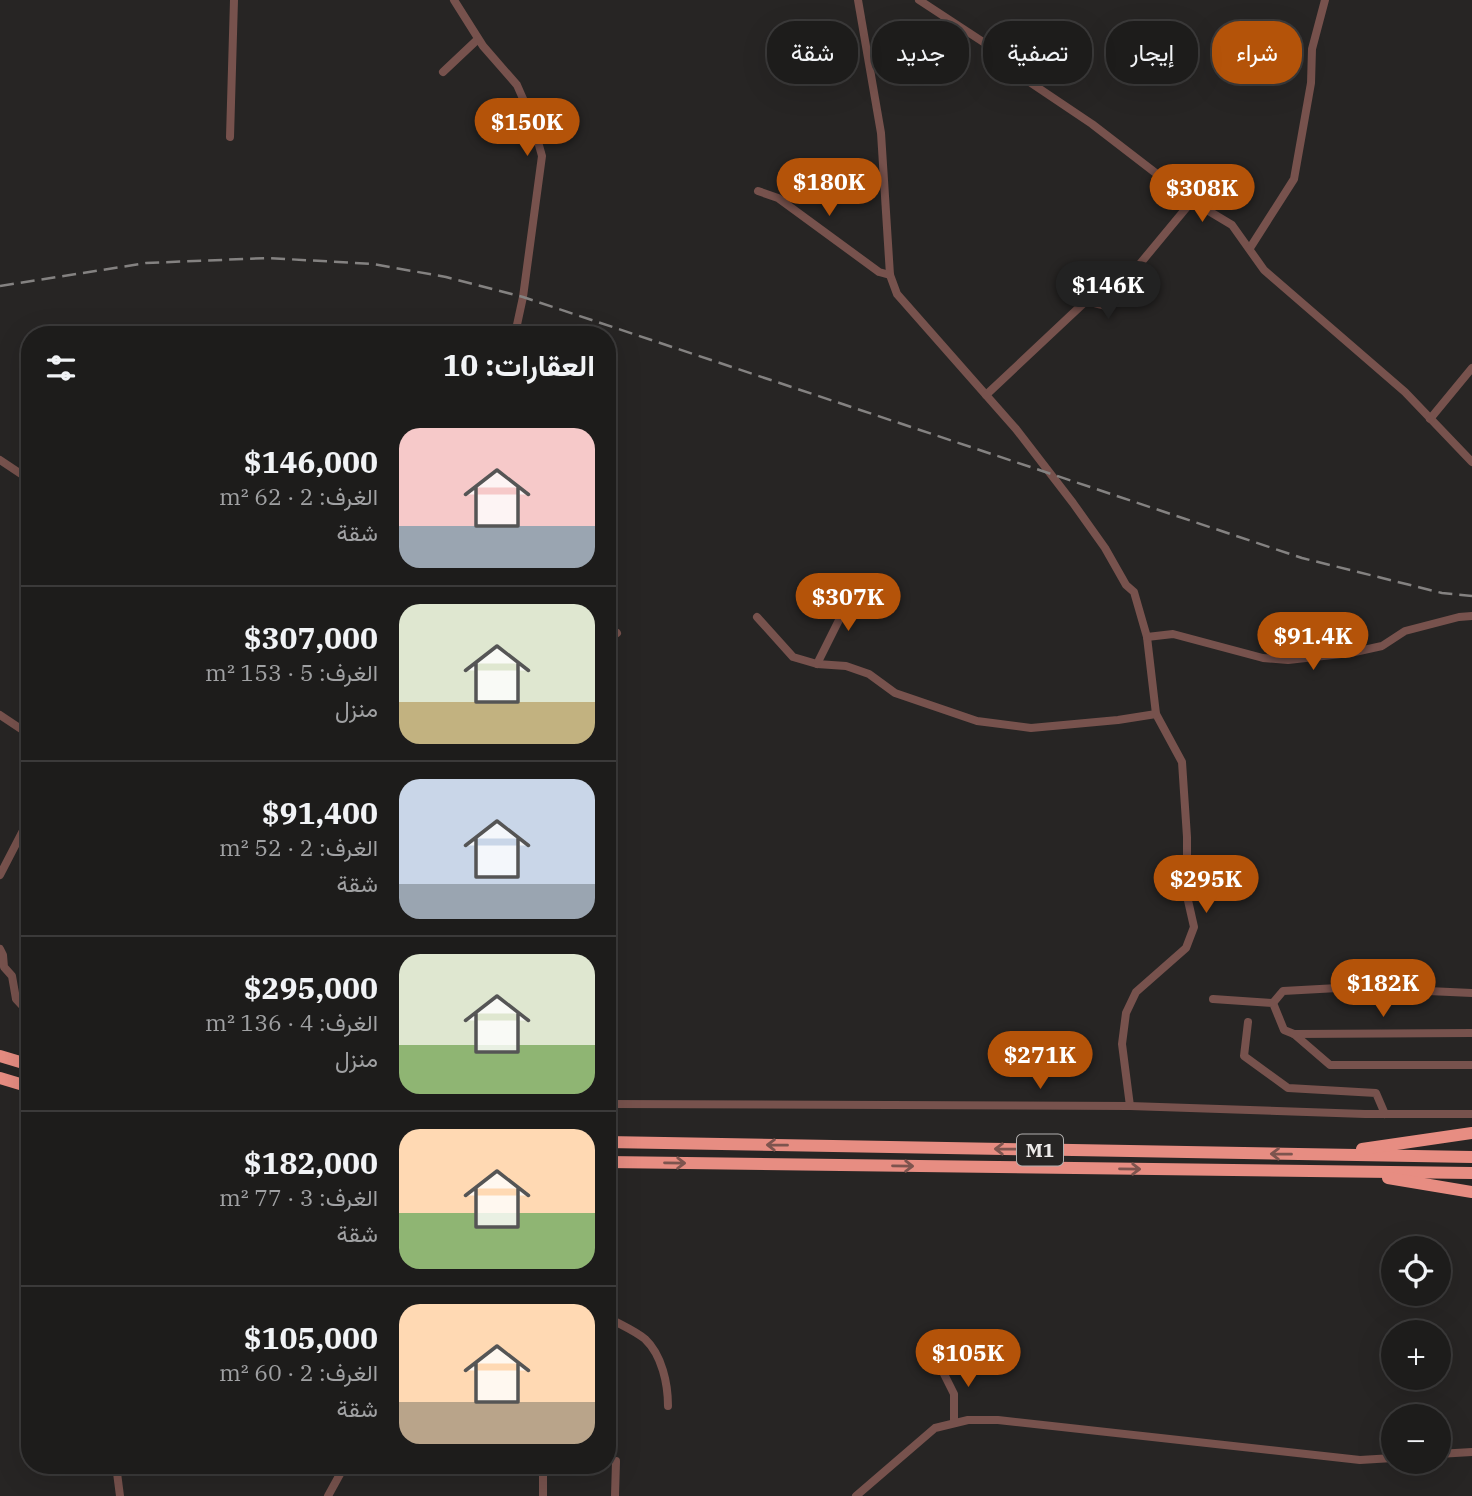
<!DOCTYPE html>
<html lang="ar">
<head>
<meta charset="utf-8">
<style>
	:root { --surface:#1d1c1b; --page:#2a2928; --text:#f1f3f6; --muted:#a0a1a3; --line:#3b3a3a; --accent:#b45309 }
	body { margin:0; font-family:"IBM Plex Serif",Vazirmatn,serif; background:var(--page); color:var(--text); direction:rtl; height:100vh; display:flex; flex-direction:column; font-size:26px; white-space:nowrap }
	* { box-sizing:border-box; margin:0 }
	p { font-size:23px; color:var(--muted) }
	.icon { flex:none; width:38px; height:38px; fill:none; stroke:currentColor; stroke-width:2; stroke-linecap:round; stroke-linejoin:round }
	.map { position:relative; flex:1; overflow:hidden; direction:ltr }
	.sheet { position:absolute; left:21px; top:326px; width:595px; height:1148px; display:flex; flex-direction:column; background:var(--surface); border-radius:28px; box-shadow:0 7px 28px #0002,0 0 0 2px var(--line); direction:rtl }
	.sheet>* { flex:none }
	.guide { position:absolute; left:637px; top:21px; width:665px; height:63px; direction:rtl; display:flex; gap:14px }
	.fabs { position:absolute; left:1381px; top:1236px; display:grid; gap:14px }
	.fabs a { display:grid; place-items:center; width:70px; height:70px; border-radius:50%; background:var(--surface); box-shadow:0 7px 28px #0002,0 0 0 2px var(--line); font-size:35px }
	.price { position:absolute; translate:-50% -60px; padding:0 16px; border-radius:24px; background:var(--accent); color:#fff; font-size:23px; line-height:46px; filter:drop-shadow(0 2px 4px #0008) }
	.price::after { content:''; position:absolute; left:50%; top:42px; width:21px; height:16px; margin-left:-10px; background:inherit; clip-path:polygon(0 0,100% 0,50% 100%) }
	.price.on { background:#222; color:#fff }
	ul { padding:0; list-style:none }
	li { display:flex; align-items:center; gap:21px; height:175px; padding:0 21px }
	li+li { border-top:2px solid var(--line) }
	li span { display:grid; place-items:center; flex:none; width:196px; height:140px; border-radius:21px; color:#555 }
	li>.icon { margin-inline-start:auto }
	span .icon { width:84px; height:84px; fill:#fffc; stroke-width:1 }
	li b { font-size:30px }
	h2 { display:flex; justify-content:space-between; align-items:center; height:84px; padding:0 21px; font-size:30px }
	.pill { padding:0 24px; border-radius:28px; background:var(--surface); box-shadow:0 7px 28px #0002,0 0 0 2px var(--line); font-size:24px; line-height:63px }
	.pill.on { background:var(--accent); color:#fff }
	.map>svg:first-child { display:block }
	.lines { fill:none; stroke-linecap:round; stroke-linejoin:round }
	.minor { stroke:#77524d; stroke-width:8 }
	.highway { stroke:#e78d82; stroke-width:12 }
	.rail { stroke:#848281; stroke-width:2.5; stroke-dasharray:14 7; stroke-linecap:butt }
	.oneway { stroke:#7d544e }
	.labels { text-anchor:middle; stroke-width:6; stroke-linejoin:round; paint-order:stroke }
	.shield { fill:#272524; stroke:#b2b0af; stroke-width:2 }
	.shield-label { font-size:19px; font-weight:bold; fill:#edebea }
</style>
</head>
<body>
<div class="map">
<svg width="1472" height="1496" viewBox="0 0 1472 1496">
	<rect width="100%" height="100%" fill="#272524"/>
	<g class="lines">
		<g class="minor">
			<path d="M454 0 483 46 517 85 531 117 542 156 523 297 515 334"/>
			<path d="M858 0 881 133 890 275 897 294 1016 429 1073 503 1105 548 1126 585 1134 592 1147 637 1156 714 1182 762 1187 837V896L1194 927 1186 948 1136 992 1126 1013 1122 1044 1130 1106"/>
			<path d="M919 0 1006 57 1031 83 1092 124 1192 201 1232 225 1264 270 1405 392 1472 462"/>
			<path d="M443 72 478 39"/>
			<path d="M230 137 234 0"/>
			<path d="M758 191 778 198 879 272 890 275"/>
			<path d="M1250 248 1294 179 1311 83 1312 49 1325 0"/>
			<path d="M986 395 1086 301 1105 306 1192 201"/>
			<path d="M1430 419 1472 368"/>
			<path d="M0 460 30 480"/>
			<path d="M757 617 793 657 817 664 846 666 869 674 895 693 977 721 1031 728 1118 720 1156 714"/>
			<path d="M1147 637 1173 634 1263 658 1288 660 1350 653 1382 646 1405 631 1459 617 1472 616"/>
			<path d="M607 639 617 633"/>
			<path d="M817 664 845 608 842 603"/>
			<path d="M0 715 30 735"/>
			<path d="M0 875 30 817"/>
			<path d="M0 949 3 955 4 967 12 976 16 999 30 1014"/>
			<path d="M1213 999 1273 1003 1284 1030 1294 1034 1330 1065H1472"/>
			<path d="M1273 1003 1283 991 1411 984 1428 991 1472 993"/>
			<path d="M1248 1022 1244 1056 1288 1088 1376 1093 1385 1114"/>
			<path d="M1294 1034 1472 1033"/>
			<path d="M607 1104 1130 1106 1365 1114H1472"/>
			<path d="M607 1317C619 1324 634 1330 645 1339 662 1355 668 1384 668 1406"/>
			<path d="M939 1364 954 1394V1423"/>
			<path d="M1438 1454 1472 1452"/>
			<path d="M116 1465 120 1496"/>
			<path d="M543 1465V1496"/>
			<path d="M328 1496 345 1465"/>
			<path d="M615 1496 616 1461"/>
			<path d="M856 1496 935 1428 968 1420H998L1360 1460 1393 1458"/>
		</g>
		<g class="highway">
			<path d="M0 1056 30 1065"/>
			<path d="M0 1078 30 1087"/>
			<path d="M607 1142 1472 1157"/>
			<path d="M1362 1149 1472 1133"/>
			<path d="M607 1162 1472 1173"/>
			<path d="M1388 1178 1472 1192"/>
		</g>
		<path class="rail" d="M0 286 146 263 268 258 373 264 446 277 523 297 1302 558 1442 593 1472 596"/>
	</g>
	<defs><path id="oneway-shaft" d="M-6 0H5M1.5-3L5.5 0L1.5 3" fill="none" stroke-width="1.6" stroke-linecap="round" stroke-linejoin="round" transform="scale(1.75)"/></defs>
	<g class="oneway">
		<use href="#oneway-shaft" transform="translate(777 1145) rotate(-179)"/>
		<use href="#oneway-shaft" transform="translate(1005 1149) rotate(-179)"/>
		<use href="#oneway-shaft" transform="translate(1281 1154) rotate(-179)"/>
		<use href="#oneway-shaft" transform="translate(675 1163) rotate(1)"/>
		<use href="#oneway-shaft" transform="translate(903 1166) rotate(1)"/>
		<use href="#oneway-shaft" transform="translate(1130 1169) rotate(1)"/>
	</g>
	<g class="labels">
		<rect class="shield" x="1017" y="1134.5" width="46" height="31" rx="5"/>
		<g class="shield-label">
			<text x="1040" y="1157">M1</text>
		</g>
	</g>
</svg>
<div class="fabs">
<a><svg class="icon" aria-label="locate" viewBox="0 0 24 24"><circle cx="12" cy="12" r="6"/><path d="M12 2v4M12 18v4M2 12h4M18 12h4"/></svg></a>
<a>+</a>
<a>−</a>
</div>
<b class="price" style="left:527px;top:158px">$150K</b>
<b class="price" style="left:829px;top:218px">$180K</b>
<b class="price" style="left:1202px;top:224px">$308K</b>
<b class="price on" style="left:1108px;top:321px">$146K</b>
<b class="price" style="left:848px;top:633px">$307K</b>
<b class="price" style="left:1313px;top:672px">$91.4K</b>
<b class="price" style="left:1206px;top:915px">$295K</b>
<b class="price" style="left:1383px;top:1019px">$182K</b>
<b class="price" style="left:1040px;top:1091px">$271K</b>
<b class="price" style="left:968px;top:1389px">$105K</b>
<div class="guide">
<a class="pill on">شراء</a>
<a class="pill">إيجار</a>
<a class="pill">تصفية</a>
<a class="pill">جديد</a>
<a class="pill">شقة</a>
</div>
<section class="sheet">
<h2>العقارات: 10<svg class="icon" aria-label="filters" viewBox="0 0 24 24"><path d="M4 7h16M4 17h16"/><circle cx="9" cy="7" r="2"/><circle cx="15" cy="17" r="2"/></svg></h2>
<ul>
<li><span style="background:linear-gradient(#f6c9c9 70%,#9aa5b1 0)"><svg class="icon" aria-label="home" viewBox="0 0 24 24"><path d="M3 11l9-7 9 7M6 9v11h12V9"/></svg></span><div><b>$146,000</b><p>الغرف: 2 · 62 m²</p><p>شقة</p></div></li>
<li><span style="background:linear-gradient(#dfe7d0 70%,#c2b280 0)"><svg class="icon" aria-label="home" viewBox="0 0 24 24"><path d="M3 11l9-7 9 7M6 9v11h12V9"/></svg></span><div><b>$307,000</b><p>الغرف: 5 · 153 m²</p><p>منزل</p></div></li>
<li><span style="background:linear-gradient(#c9d6e8 75%,#9aa5b1 0)"><svg class="icon" aria-label="home" viewBox="0 0 24 24"><path d="M3 11l9-7 9 7M6 9v11h12V9"/></svg></span><div><b>$91,400</b><p>الغرف: 2 · 52 m²</p><p>شقة</p></div></li>
<li><span style="background:linear-gradient(#dfe7d0 65%,#8fb573 0)"><svg class="icon" aria-label="home" viewBox="0 0 24 24"><path d="M3 11l9-7 9 7M6 9v11h12V9"/></svg></span><div><b>$295,000</b><p>الغرف: 4 · 136 m²</p><p>منزل</p></div></li>
<li><span style="background:linear-gradient(#ffd9b3 60%,#8fb573 0)"><svg class="icon" aria-label="home" viewBox="0 0 24 24"><path d="M3 11l9-7 9 7M6 9v11h12V9"/></svg></span><div><b>$182,000</b><p>الغرف: 3 · 77 m²</p><p>شقة</p></div></li>
<li><span style="background:linear-gradient(#ffd9b3 70%,#b9a48a 0)"><svg class="icon" aria-label="home" viewBox="0 0 24 24"><path d="M3 11l9-7 9 7M6 9v11h12V9"/></svg></span><div><b>$105,000</b><p>الغرف: 2 · 60 m²</p><p>شقة</p></div></li>
</ul>
</section>
</div>
</body>
</html>
